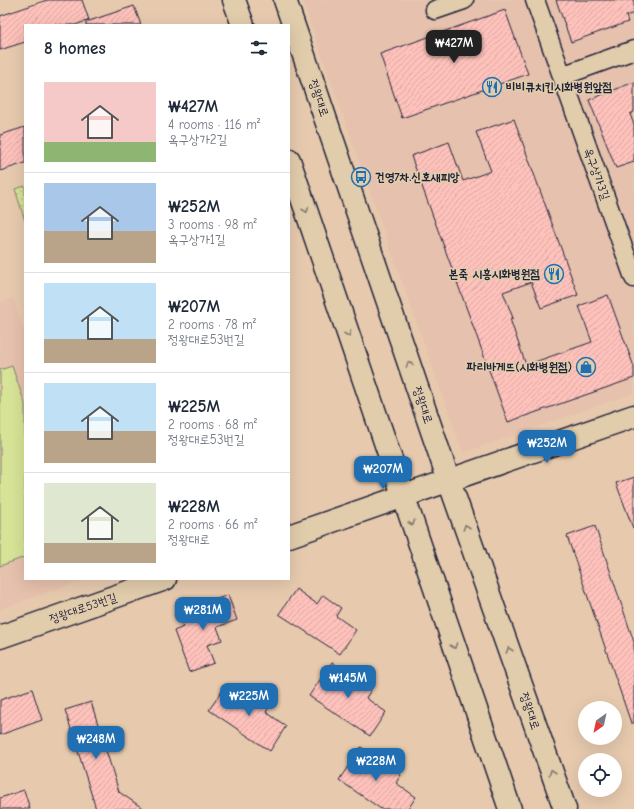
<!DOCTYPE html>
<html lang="en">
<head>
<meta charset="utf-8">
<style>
	:root { --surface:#fff; --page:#f2f2f3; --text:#1f2937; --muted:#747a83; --line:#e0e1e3; --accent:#1f6fb2 }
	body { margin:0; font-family:"Comic Neue","Poor Story",sans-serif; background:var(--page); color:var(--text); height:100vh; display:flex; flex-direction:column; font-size:15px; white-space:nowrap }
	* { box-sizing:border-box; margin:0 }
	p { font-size:13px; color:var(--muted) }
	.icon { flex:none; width:22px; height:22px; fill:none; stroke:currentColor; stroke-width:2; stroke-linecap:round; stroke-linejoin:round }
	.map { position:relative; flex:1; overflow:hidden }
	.sheet { position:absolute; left:24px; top:24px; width:266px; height:556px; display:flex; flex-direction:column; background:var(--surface); border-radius:0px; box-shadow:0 4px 16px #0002 }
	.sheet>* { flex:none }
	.needle { width:26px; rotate:213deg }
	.buttons { position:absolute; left:578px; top:701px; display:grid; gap:8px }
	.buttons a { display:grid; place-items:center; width:44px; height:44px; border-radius:50%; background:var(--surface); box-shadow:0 4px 16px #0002; font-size:20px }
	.price { position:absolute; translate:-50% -34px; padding:0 9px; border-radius:8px; background:var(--accent); color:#fff; font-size:13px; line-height:26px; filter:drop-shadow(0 1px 2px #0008) }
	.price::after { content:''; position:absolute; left:50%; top:24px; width:12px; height:9px; margin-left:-6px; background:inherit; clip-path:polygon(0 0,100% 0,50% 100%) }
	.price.active { background:#222; color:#fff }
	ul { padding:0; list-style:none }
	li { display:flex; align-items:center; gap:12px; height:100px; padding:0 20px }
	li+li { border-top:1px solid var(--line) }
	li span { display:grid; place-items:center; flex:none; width:112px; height:80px; border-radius:0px; color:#555 }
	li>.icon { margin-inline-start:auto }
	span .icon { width:48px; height:48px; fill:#fffc; stroke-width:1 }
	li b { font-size:17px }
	h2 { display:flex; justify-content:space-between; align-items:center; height:48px; padding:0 20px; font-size:17px }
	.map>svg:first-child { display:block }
	.built { fill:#e6c1ad }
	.park { fill:url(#park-dots); stroke:#7c8268 }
	.pitch { fill:#d7e396; stroke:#7c8268 }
	.building { fill:url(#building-hatch); stroke:#22223b }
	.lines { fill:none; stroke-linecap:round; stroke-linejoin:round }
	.street-casing { stroke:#22223b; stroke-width:21 }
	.secondary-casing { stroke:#22223b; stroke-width:25 }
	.street { stroke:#e1ccab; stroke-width:18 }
	.secondary { stroke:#e1ccab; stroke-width:22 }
	.oneway { stroke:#827773 }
	.labels { text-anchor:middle; stroke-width:3.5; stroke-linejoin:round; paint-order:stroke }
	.poi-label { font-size:12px; font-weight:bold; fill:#22223b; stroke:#e1ccab; text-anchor:start }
	.street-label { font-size:12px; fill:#22223b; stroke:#e1ccab }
</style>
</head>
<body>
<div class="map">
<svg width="634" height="809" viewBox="0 0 634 809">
	<defs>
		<pattern id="park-dots" width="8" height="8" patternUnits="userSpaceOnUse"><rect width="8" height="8" fill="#d7e396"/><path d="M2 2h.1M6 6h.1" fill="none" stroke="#b8c282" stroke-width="1.8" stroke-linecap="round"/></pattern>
		<pattern id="building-hatch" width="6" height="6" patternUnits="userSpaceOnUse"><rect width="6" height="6" fill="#fec2bb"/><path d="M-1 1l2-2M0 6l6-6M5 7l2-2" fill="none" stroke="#d9a6a2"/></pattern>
	</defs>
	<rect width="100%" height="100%" fill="#e7caae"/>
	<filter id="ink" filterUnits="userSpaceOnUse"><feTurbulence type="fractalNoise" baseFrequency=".025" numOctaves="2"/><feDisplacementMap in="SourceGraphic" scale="8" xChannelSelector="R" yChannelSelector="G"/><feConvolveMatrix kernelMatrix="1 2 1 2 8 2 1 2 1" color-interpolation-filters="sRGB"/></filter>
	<g filter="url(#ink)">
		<g class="built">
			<path d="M302 0H634V393L463 453Z"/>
			<path d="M13 298 25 334V579H86L0 609V303Z"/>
		</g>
		<path class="park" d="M25 186V221L15 189Z"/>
		<path class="pitch" d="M12 366 25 404V557L0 566V370Z"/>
		<g class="building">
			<path d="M47 0H82L89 20 75 25H25V42L0 50V16Z"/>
			<path d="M556 0H634V13L626 16 628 22 571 42Z"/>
			<path d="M134 6 141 25H86V22Z"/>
			<path d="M505 10 528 74 402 118 380 54Z"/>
			<path d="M634 82V112L630 114 634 125V162L616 168 589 100Z"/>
			<path d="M514 119 578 295 541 308 531 282 503 292 513 318 510 319 526 365 592 342 579 306 608 295 634 367V378L508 422 411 156 449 142 463 181 491 171 476 132Z"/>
			<path d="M25 127V163L0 171V135Z"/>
			<path d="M634 477V528H633L616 483Z"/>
			<path d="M595 526 634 642V723H631L567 536Z"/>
			<path d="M296 589 317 604 323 595 341 608 336 616 356 630 340 654 279 614Z"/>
			<path d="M228 595 237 620 217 627 222 640 207 645 214 663 189 672 174 631 183 627 178 613Z"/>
			<path d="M332 662 371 690 366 698 386 712 370 736 309 696Z"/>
			<path d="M226 685 247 700 253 692 271 704 266 712 286 726 270 751 209 710Z"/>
			<path d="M32 689 42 720 0 735V700Z"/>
			<path d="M91 702 119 792 144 809H96L65 710Z"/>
			<path d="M361 747 401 775 396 783 416 797 408 809H381L339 780Z"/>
			<path d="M24 790 30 809H0V798Z"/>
		</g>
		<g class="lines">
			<g class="street-casing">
				<g id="street">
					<path d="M535 0 634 278"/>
					<path d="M435 10 464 0"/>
					<path d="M562 76 634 50"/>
				</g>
			</g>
			<g class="secondary-casing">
				<g id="secondary">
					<path d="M234 0 243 25"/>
					<path d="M285 0 449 481 565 809"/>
					<path d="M289 160 510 809"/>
					<path d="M289 536 634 416"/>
					<path d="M0 637 165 579"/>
				</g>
			</g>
			<use href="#street" class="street"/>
			<use href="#secondary" class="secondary"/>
		</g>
		<defs><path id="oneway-chevron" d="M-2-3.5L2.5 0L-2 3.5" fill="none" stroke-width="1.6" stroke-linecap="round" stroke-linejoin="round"/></defs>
		<g class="oneway">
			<use href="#oneway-chevron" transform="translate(306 210) rotate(71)"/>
			<use href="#oneway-chevron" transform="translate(348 334) rotate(71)"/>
			<use href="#oneway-chevron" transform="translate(409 364) rotate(-109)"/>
			<use href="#oneway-chevron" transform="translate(412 523) rotate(71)"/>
			<use href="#oneway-chevron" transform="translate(466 527) rotate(-109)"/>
			<use href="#oneway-chevron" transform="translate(454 646) rotate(71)"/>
			<use href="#oneway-chevron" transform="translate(509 650) rotate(-109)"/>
			<use href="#oneway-chevron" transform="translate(552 772) rotate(-109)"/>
		</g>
	</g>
	<defs>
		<g id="restaurant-ring" transform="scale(1)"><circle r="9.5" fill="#e1ccab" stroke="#1f6fb2" stroke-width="1.5"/><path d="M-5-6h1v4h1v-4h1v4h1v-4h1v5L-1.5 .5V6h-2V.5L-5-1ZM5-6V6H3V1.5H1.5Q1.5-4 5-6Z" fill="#1f6fb2"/></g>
		<g id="bus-ring" transform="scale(1)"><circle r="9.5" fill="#e1ccab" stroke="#1f6fb2" stroke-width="1.5"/><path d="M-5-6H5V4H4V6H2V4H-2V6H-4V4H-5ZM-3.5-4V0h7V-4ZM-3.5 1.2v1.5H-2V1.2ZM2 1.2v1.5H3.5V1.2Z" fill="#1f6fb2"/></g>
		<g id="shop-ring" transform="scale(1)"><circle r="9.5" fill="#e1ccab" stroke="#1f6fb2" stroke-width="1.5"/><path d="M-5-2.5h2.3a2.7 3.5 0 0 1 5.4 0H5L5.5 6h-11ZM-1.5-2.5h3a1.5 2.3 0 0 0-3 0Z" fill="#1f6fb2"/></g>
	</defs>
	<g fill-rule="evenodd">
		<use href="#restaurant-ring" x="492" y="87"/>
		<use href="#bus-ring" x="361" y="177"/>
		<use href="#restaurant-ring" x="554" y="274"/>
		<use href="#shop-ring" x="586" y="367"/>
	</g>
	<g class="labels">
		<g class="poi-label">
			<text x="506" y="91">비비큐치킨시화병원앞점</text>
			<text x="375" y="181">건영7차.신호새피앙</text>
			<text x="540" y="278" text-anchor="end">본죽 시흥시화병원점</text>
			<text x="572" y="371" text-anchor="end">파리바게뜨(시화병원점)</text>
		</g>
		<g class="street-label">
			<text transform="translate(319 98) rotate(71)" y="4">정왕대로</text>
			<text transform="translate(597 174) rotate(70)" y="4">옥구상가3길</text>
			<text transform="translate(423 405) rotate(71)" y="4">정왕대로</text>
			<text transform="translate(83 608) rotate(-19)" y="4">정왕대로53번길</text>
			<text transform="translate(530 711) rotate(71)" y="4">정왕대로</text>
		</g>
	</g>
</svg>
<div class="buttons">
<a><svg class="needle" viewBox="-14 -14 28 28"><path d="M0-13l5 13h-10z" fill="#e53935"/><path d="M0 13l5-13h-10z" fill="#747a83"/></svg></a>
<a><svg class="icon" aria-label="locate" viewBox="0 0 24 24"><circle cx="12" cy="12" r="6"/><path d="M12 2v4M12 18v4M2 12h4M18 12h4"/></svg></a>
</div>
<b class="price active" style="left:454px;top:64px">₩427M</b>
<b class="price" style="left:547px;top:464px">₩252M</b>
<b class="price" style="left:383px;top:490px">₩207M</b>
<b class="price" style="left:203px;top:631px">₩281M</b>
<b class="price" style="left:348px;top:699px">₩145M</b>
<b class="price" style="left:249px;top:717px">₩225M</b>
<b class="price" style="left:96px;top:760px">₩248M</b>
<b class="price" style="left:376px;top:782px">₩228M</b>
<section class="sheet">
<h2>8 homes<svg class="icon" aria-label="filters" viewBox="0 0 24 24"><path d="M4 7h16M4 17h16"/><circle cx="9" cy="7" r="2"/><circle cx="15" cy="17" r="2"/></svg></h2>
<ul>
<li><span style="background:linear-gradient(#f6c9c9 75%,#8fb573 0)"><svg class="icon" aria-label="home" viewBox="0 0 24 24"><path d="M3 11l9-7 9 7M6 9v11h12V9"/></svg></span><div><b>₩427M</b><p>4 rooms · 116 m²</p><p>옥구상가2길</p></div></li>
<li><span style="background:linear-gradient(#a9c7e8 60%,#b9a48a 0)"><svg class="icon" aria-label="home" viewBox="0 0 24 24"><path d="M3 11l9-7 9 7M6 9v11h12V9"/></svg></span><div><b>₩252M</b><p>3 rooms · 98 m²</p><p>옥구상가1길</p></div></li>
<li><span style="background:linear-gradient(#bfe0f5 70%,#b9a48a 0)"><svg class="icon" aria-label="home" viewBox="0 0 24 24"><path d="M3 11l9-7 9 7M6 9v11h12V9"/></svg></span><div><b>₩207M</b><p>2 rooms · 78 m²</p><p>정왕대로53번길</p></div></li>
<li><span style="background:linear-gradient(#bfe0f5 60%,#b9a48a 0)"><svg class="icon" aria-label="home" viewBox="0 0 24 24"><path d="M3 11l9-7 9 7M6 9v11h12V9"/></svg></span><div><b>₩225M</b><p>2 rooms · 68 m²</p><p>정왕대로53번길</p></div></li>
<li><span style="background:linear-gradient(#dfe7d0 75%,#b9a48a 0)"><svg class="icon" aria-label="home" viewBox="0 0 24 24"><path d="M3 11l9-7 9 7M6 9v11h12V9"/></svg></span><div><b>₩228M</b><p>2 rooms · 66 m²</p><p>정왕대로</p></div></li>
</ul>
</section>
</div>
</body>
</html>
